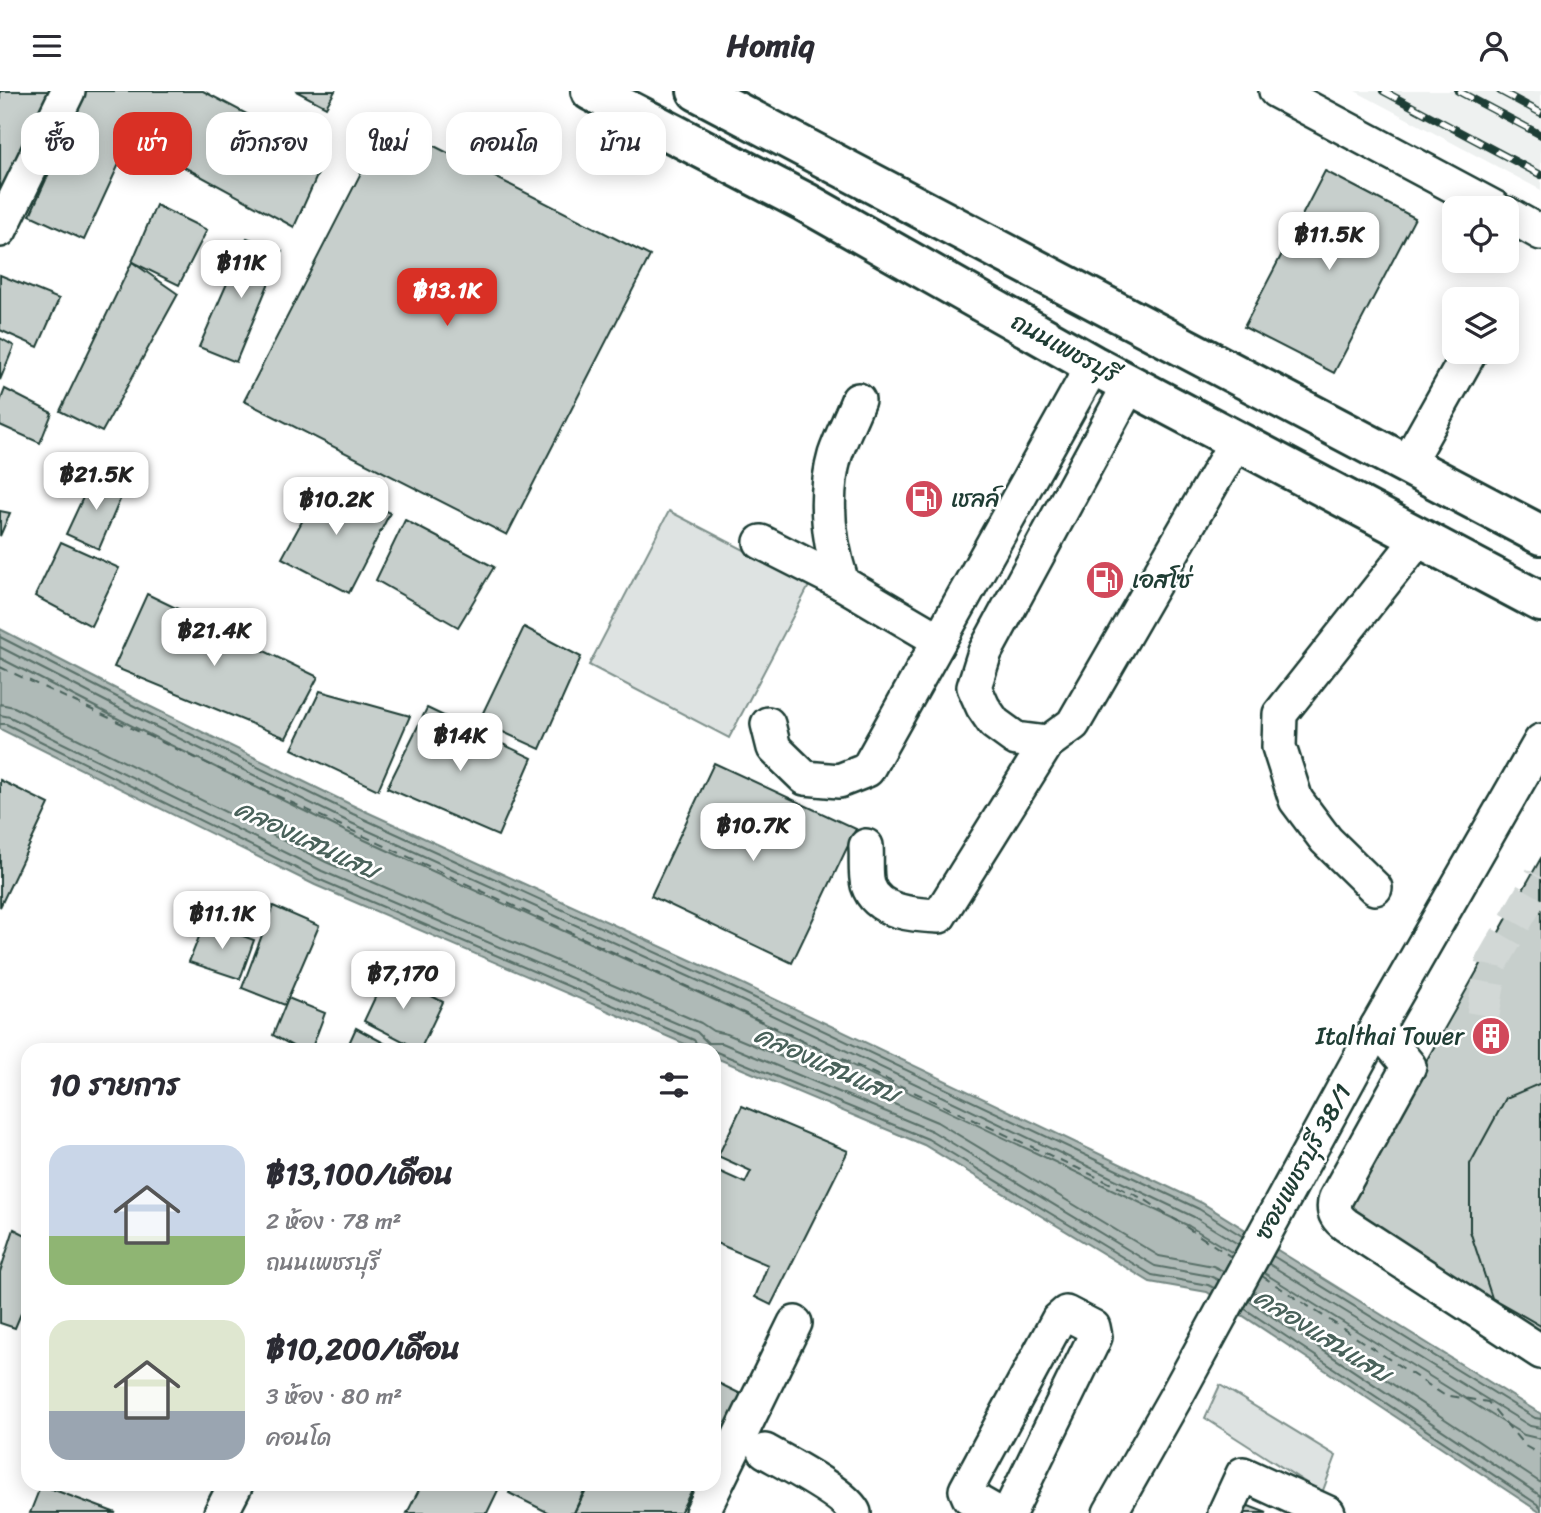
<!DOCTYPE html>
<html lang="th">
<head>
<meta charset="utf-8">
<style>
	:root { --surface:#fff; --page:#f2f2f3; --text:#2b2b33; --muted:#7c7c81; --accent:#d93025 }
	body { margin:0; font-family:Sriracha,"Playpen Sans Thai",sans-serif; background:var(--page); color:var(--text); height:100vh; display:flex; flex-direction:column; font-size:26px; white-space:nowrap }
	* { box-sizing:border-box; margin:0 }
	p { font-size:23px; color:var(--muted) }
	.icon { flex:none; width:38px; height:38px; fill:none; stroke:currentColor; stroke-width:2; stroke-linecap:round; stroke-linejoin:round }
	.map { position:relative; flex:1; overflow:hidden }
	.details { position:absolute; left:21px; top:952px; width:700px; height:448px; display:flex; flex-direction:column; background:var(--surface); border-radius:21px; box-shadow:0 4px 18px #0003 }
	.details>* { flex:none }
	.hud { position:absolute; left:21px; top:21px; width:700px; height:63px; display:flex; gap:14px }
	.tools { position:absolute; left:1442px; top:105px; display:grid; gap:14px }
	.tools a { display:grid; place-items:center; width:77px; height:77px; border-radius:14px; background:var(--surface); box-shadow:0 4px 18px #0003; font-size:35px }
	.price { position:absolute; translate:-50% -60px; padding:0 16px; border-radius:14px; background:#fff; color:#222; font-size:23px; line-height:46px; filter:drop-shadow(0 2px 4px #0008) }
	.price::after { content:''; position:absolute; left:50%; top:42px; width:21px; height:16px; margin-left:-10px; background:inherit; clip-path:polygon(0 0,100% 0,50% 100%) }
	.price.selected { background:var(--accent); color:#fff }
	ul { padding:0; list-style:none }
	li { display:flex; align-items:center; gap:21px; height:175px; padding:0 28px }
	li span { display:grid; place-items:center; flex:none; width:196px; height:140px; border-radius:21px; color:#555 }
	li>.icon { margin-inline-start:auto }
	span .icon { width:84px; height:84px; fill:#fffc; stroke-width:1 }
	li b { font-size:30px }
	h2 { display:flex; justify-content:space-between; align-items:center; height:84px; padding:0 28px; font-size:30px }
	.chip { padding:0 24px; border-radius:21px; background:var(--surface); box-shadow:0 4px 18px #0003; font-size:24px; line-height:63px }
	.chip.selected { background:var(--accent); color:#fff }
	header { display:flex; justify-content:space-between; align-items:center; height:91px; padding:0 28px; background:var(--surface); font-size:32px; font-weight:700 }
	.map>svg:first-child { display:block }
	.built { fill:#eef1f0 }
	.green { fill:#dee3e2; stroke:#7e908b; stroke-width:2 }
	.water { fill:#afbab7; stroke:#758883; stroke-width:2 }
	.lines { fill:none; stroke-linecap:round; stroke-linejoin:round }
	.shore { stroke:#596f68; stroke-width:2 }
	.ferry { stroke:#4a625b; stroke-width:2; stroke-dasharray:9 7; stroke-linecap:butt }
	.building { fill:#c7cfcc; stroke:#1f3d34; stroke-width:2 }
	.minor-tunnel { stroke:#d2d8d6; stroke-width:33; stroke-dasharray:33 17; stroke-linecap:butt }
	.minor-casing { stroke:#1f3d34; stroke-width:38 }
	.major-casing { stroke:#1f3d34; stroke-width:44 }
	.minor { stroke:#fff; stroke-width:33 }
	.major { stroke:#fff; stroke-width:38 }
	.rail-casing { stroke:#1f3d34; stroke-width:8 }
	.rail { stroke:#fff; stroke-width:5; stroke-dasharray:16; stroke-linecap:butt }
	.labels { text-anchor:middle; stroke-width:5; stroke-linejoin:round; paint-order:stroke }
	.street-label { font-size:24px; fill:#1f3d34; stroke:#fff }
	.poi-label { font-size:24px; fill:#1f3d34; stroke:#fff; text-anchor:start }
	.water-label { font-size:26px; font-style:italic; fill:#4a625b; stroke:#fff }
</style>
</head>
<body>
<header><svg class="icon" aria-label="menu" viewBox="0 0 24 24"><path d="M4 6h16M4 12h16M4 18h16"/></svg>Homiq<svg class="icon" aria-label="person" viewBox="0 0 24 24"><circle cx="12" cy="8" r="4"/><path d="M4 21q1-7 8-7t8 7"/></svg></header>
<div class="map">
<svg width="1541" height="1422" viewBox="0 0 1541 1422">
	<rect width="100%" height="100%" fill="#fff"/>
	<filter id="ink" filterUnits="userSpaceOnUse"><feTurbulence type="fractalNoise" baseFrequency=".0143" numOctaves="2"/><feDisplacementMap in="SourceGraphic" scale="14" xChannelSelector="R" yChannelSelector="G"/><feConvolveMatrix kernelMatrix="1 2 1 2 8 2 1 2 1" color-interpolation-filters="sRGB"/></filter>
	<g filter="url(#ink)">
		<path class="built" d="M1355 0H1541V99Z"/>
		<g class="green">
			<path d="M669 420 810 493 729 647 589 574Z"/>
			<path d="M1220 1294 1336 1365 1322 1402 1205 1327Z"/>
		</g>
		<path class="water" d="M0 538 149 615 356 716 743 893 1202 1112 1541 1323V1422L1207 1201 1150 1191 924 1054 714 966V959H699L315 794 0 638Z"/>
		<g class="lines">
			<g class="shore">
				<path d="M0 546 146 621 353 723 740 900 1199 1118 1242 1145"/>
				<path d="M0 556 142 629 349 731 736 907 1194 1126 1238 1153"/>
				<path d="M0 567 138 638 345 740 732 917 1189 1135 1233 1162"/>
				<path d="M0 613 14 616 326 771 701 932 713 940 727 943 937 1031 1159 1165 1213 1175 1223 1180"/>
				<path d="M0 624 10 626 322 780 697 941 708 952H722L932 1040 1155 1175 1210 1185 1218 1189"/>
				<path d="M0 633H6L318 788 694 949 698 954 699 959"/>
				<path d="M714 960 928 1048 1152 1184 1208 1194 1214 1197"/>
				<path d="M1273 1165 1535 1327 1541 1328"/>
				<path d="M1269 1173 1530 1335 1541 1337"/>
				<path d="M1264 1182 1524 1344 1541 1348"/>
				<path d="M1254 1201 1541 1392"/>
				<path d="M1249 1210 1541 1405"/>
				<path d="M1245 1218 1537 1413 1541 1418"/>
			</g>
			<g class="ferry">
				<path d="M0 576 1144 1108 1233 1167"/>
				<path d="M1262 1185 1444 1304 1488 1311 1525 1355 1541 1364"/>
			</g>
		</g>
		<g class="building">
			<path d="M0 0H54L0 114Z"/>
			<path d="M86 0H203L326 65 294 136 131 47 84 149 30 124Z"/>
			<path d="M296 0H335L326 16Z"/>
			<path d="M387 31 650 165 507 444 244 310Z"/>
			<path d="M1325 80 1415 127 1334 282 1244 236Z"/>
			<path d="M156 114 207 139 179 194 132 171Z"/>
			<path d="M247 147 282 160 236 271 199 256Z"/>
			<path d="M132 171 178 203 102 341 60 320Z"/>
			<path d="M0 184 59 208 38 256 0 239Z"/>
			<path d="M0 247 14 255 0 289Z"/>
			<path d="M5 298 52 322 40 352 0 334V311Z"/>
			<path d="M93 385 125 397 99 458 66 443Z"/>
			<path d="M323 392 390 422 349 502 282 467Z"/>
			<path d="M0 420 10 422 0 445Z"/>
			<path d="M405 429 494 476 458 536 376 489Z"/>
			<path d="M61 451 119 477 91 535 35 505Z"/>
			<path d="M147 503 318 586 286 647 114 576Z"/>
			<path d="M524 536 581 566 540 658 479 630Z"/>
			<path d="M320 600 410 625 378 699 292 658Z"/>
			<path d="M427 617 532 667 498 745 387 697Z"/>
			<path d="M714 672 856 738 792 872 651 805Z"/>
			<path d="M0 689 49 713 0 816Z"/>
			<path d="M1541 767V1252L1339 1124Z"/>
			<path d="M273 815 319 835 285 914 242 897Z"/>
			<path d="M205 831 254 849 240 888 189 871Z"/>
			<path d="M387 881 443 911 420 959 364 930Z"/>
			<path d="M288 907 325 922 311 959H300L273 944Z"/>
			<path d="M356 937 397 959H346Z"/>
			<path d="M1541 992V1235L1492 1207 1470 1140V1073L1506 1007Z"/>
			<path d="M742 1015 848 1060 771 1214 755 1206 768 1174 714 1151V1078L745 1092 751 1080 718 1065Z"/>
			<path d="M14 1138 28 1145V1206L15 1237 0 1232V1181Z"/>
			<path d="M714 1290 743 1304 714 1358Z"/>
			<path d="M200 1393H224L221 1400Z"/>
			<path d="M422 1393H501L487 1422H407Z"/>
			<path d="M513 1393H587L574 1422H549L509 1402Z"/>
			<path d="M589 1393H695L680 1422H574Z"/>
			<path d="M41 1394 116 1422H30Z"/>
			<path d="M1246 1414 1267 1422H1242Z"/>
		</g>
		<g class="lines">
			<path class="minor-tunnel" d="M1483 924 1492 871 1541 786"/>
			<g class="minor-casing">
				<g id="minor">
					<path d="M1276 0 1495 117"/>
					<path d="M1507 123 1541 142"/>
					<path d="M0 139 68 0"/>
					<path d="M1130 293 985 561 974 596 983 616 994 632 1016 648 1047 652 1073 633 1237 349"/>
					<path d="M858 309C851 327 841 346 835 364 823 406 829 452 842 492L939 549"/>
					<path d="M1407 373 1470 261"/>
					<path d="M761 451 842 492"/>
					<path d="M768 633 774 657 805 687 839 690 867 679 1093 274"/>
					<path d="M866 755C867 767 865 782 868 794 877 822 915 824 939 825L1047 652"/>
					<path d="M1375 797 1326 749 1296 709 1279 656 1280 623 1420 446"/>
					<path d="M1377 936 1409 975 1336 1107C1332 1119 1336 1127 1346 1134L1541 1261"/>
					<path d="M765 1360C784 1371 848 1404 854 1422"/>
					<path d="M221 1422 236 1393"/>
					<path d="M702 1422 795 1232"/>
					<path d="M997 1422 969 1406 966 1399 1058 1229 1066 1222 1093 1236 1095 1246 1009 1422"/>
					<path d="M1110 1422 1178 1302 1377 936 1541 650"/>
					<path d="M1225 1422 1243 1383 1328 1422"/>
				</g>
			</g>
			<g class="major-casing">
				<g id="major">
					<path d="M591 0 805 111 1093 274 1541 511"/>
					<path d="M697 0 1541 444"/>
				</g>
			</g>
			<use href="#minor" class="minor"/>
			<use href="#major" class="major"/>
			<g class="rail-casing">
				<g id="rail">
					<path d="M1383 0 1541 84"/>
					<path d="M1458 0 1541 44"/>
					<path d="M1500 0 1541 22"/>
				</g>
			</g>
			<use href="#rail" class="rail"/>
		</g>
	</g>
	<defs>
		<g id="fuel-disc" transform="scale(2.0125)"><circle r="9.5" fill="#d1495b" stroke="#fff"/><path d="M-5.5-6h7V0h2V4h1.3V-2.5L3-4.5l.8-.8L6-3V5H2.5V1h-1V6h-7ZM-4.2-4.7v3.2H.2V-4.7Z" fill="#fff"/></g>
		<g id="building-disc" transform="scale(2.0125)"><circle r="9.5" fill="#d1495b" stroke="#fff"/><path d="M-4-6H4V6H1V3H-1V6H-4ZM-2.5-4.3h1.7v1.8h-1.7ZM.8-4.3h1.7v1.8H.8ZM-2.5-1h1.7V.8h-1.7ZM.8-1h1.7V.8H.8Z" fill="#fff"/></g>
	</defs>
	<g fill-rule="evenodd">
		<use href="#fuel-disc" x="924" y="408"/>
		<use href="#fuel-disc" x="1105" y="489"/>
		<use href="#building-disc" x="1491" y="945"/>
	</g>
	<g class="labels">
		<g class="street-label">
			<text transform="translate(1065 257) rotate(29)" y="8">ถนนเพชรบุรี</text>
			<text transform="translate(1303 1071) rotate(-61)" y="8">ซอยเพชรบุรี 38/1</text>
		</g>
		<g class="poi-label">
			<text x="951" y="416">เชลล์</text>
			<text x="1132" y="497">เอสโซ่</text>
			<text x="1464" y="953" text-anchor="end">Italthai Tower</text>
		</g>
		<g class="water-label">
			<text transform="translate(307 748) rotate(25)" y="9">คลองแสนแสบ</text>
			<text transform="translate(827 973) rotate(24)" y="9">คลองแสนแสบ</text>
			<text transform="translate(1323 1244) rotate(32)" y="9">คลองแสนแสบ</text>
		</g>
	</g>
</svg>
<div class="tools">
<a><svg class="icon" aria-label="locate" viewBox="0 0 24 24"><circle cx="12" cy="12" r="6"/><path d="M12 2v4M12 18v4M2 12h4M18 12h4"/></svg></a>
<a><svg class="icon" aria-label="layers" viewBox="0 0 24 24"><path d="M12 4l9 5-9 5-9-5zM3 14l9 5 9-5"/></svg></a>
</div>
<b class="price" style="left:1329px;top:181px">฿11.5K</b>
<b class="price" style="left:241px;top:209px">฿11K</b>
<b class="price selected" style="left:447px;top:237px">฿13.1K</b>
<b class="price" style="left:96px;top:421px">฿21.5K</b>
<b class="price" style="left:336px;top:446px">฿10.2K</b>
<b class="price" style="left:214px;top:577px">฿21.4K</b>
<b class="price" style="left:460px;top:682px">฿14K</b>
<b class="price" style="left:753px;top:772px">฿10.7K</b>
<b class="price" style="left:222px;top:860px">฿11.1K</b>
<b class="price" style="left:403px;top:920px">฿7,170</b>
<div class="hud">
<a class="chip">ซื้อ</a>
<a class="chip selected">เช่า</a>
<a class="chip">ตัวกรอง</a>
<a class="chip">ใหม่</a>
<a class="chip">คอนโด</a>
<a class="chip">บ้าน</a>
</div>
<section class="details">
<h2>10 รายการ<svg class="icon" aria-label="filters" viewBox="0 0 24 24"><path d="M4 7h16M4 17h16"/><circle cx="9" cy="7" r="2"/><circle cx="15" cy="17" r="2"/></svg></h2>
<ul>
<li><span style="background:linear-gradient(#c9d6e8 65%,#8fb573 0)"><svg class="icon" aria-label="home" viewBox="0 0 24 24"><path d="M3 11l9-7 9 7M6 9v11h12V9"/></svg></span><div><b>฿13,100/เดือน</b><p>2 ห้อง · 78 m²</p><p>ถนนเพชรบุรี</p></div></li>
<li><span style="background:linear-gradient(#dfe7d0 65%,#9aa5b1 0)"><svg class="icon" aria-label="home" viewBox="0 0 24 24"><path d="M3 11l9-7 9 7M6 9v11h12V9"/></svg></span><div><b>฿10,200/เดือน</b><p>3 ห้อง · 80 m²</p><p>คอนโด</p></div></li>
</ul>
</section>
</div>
</body>
</html>
